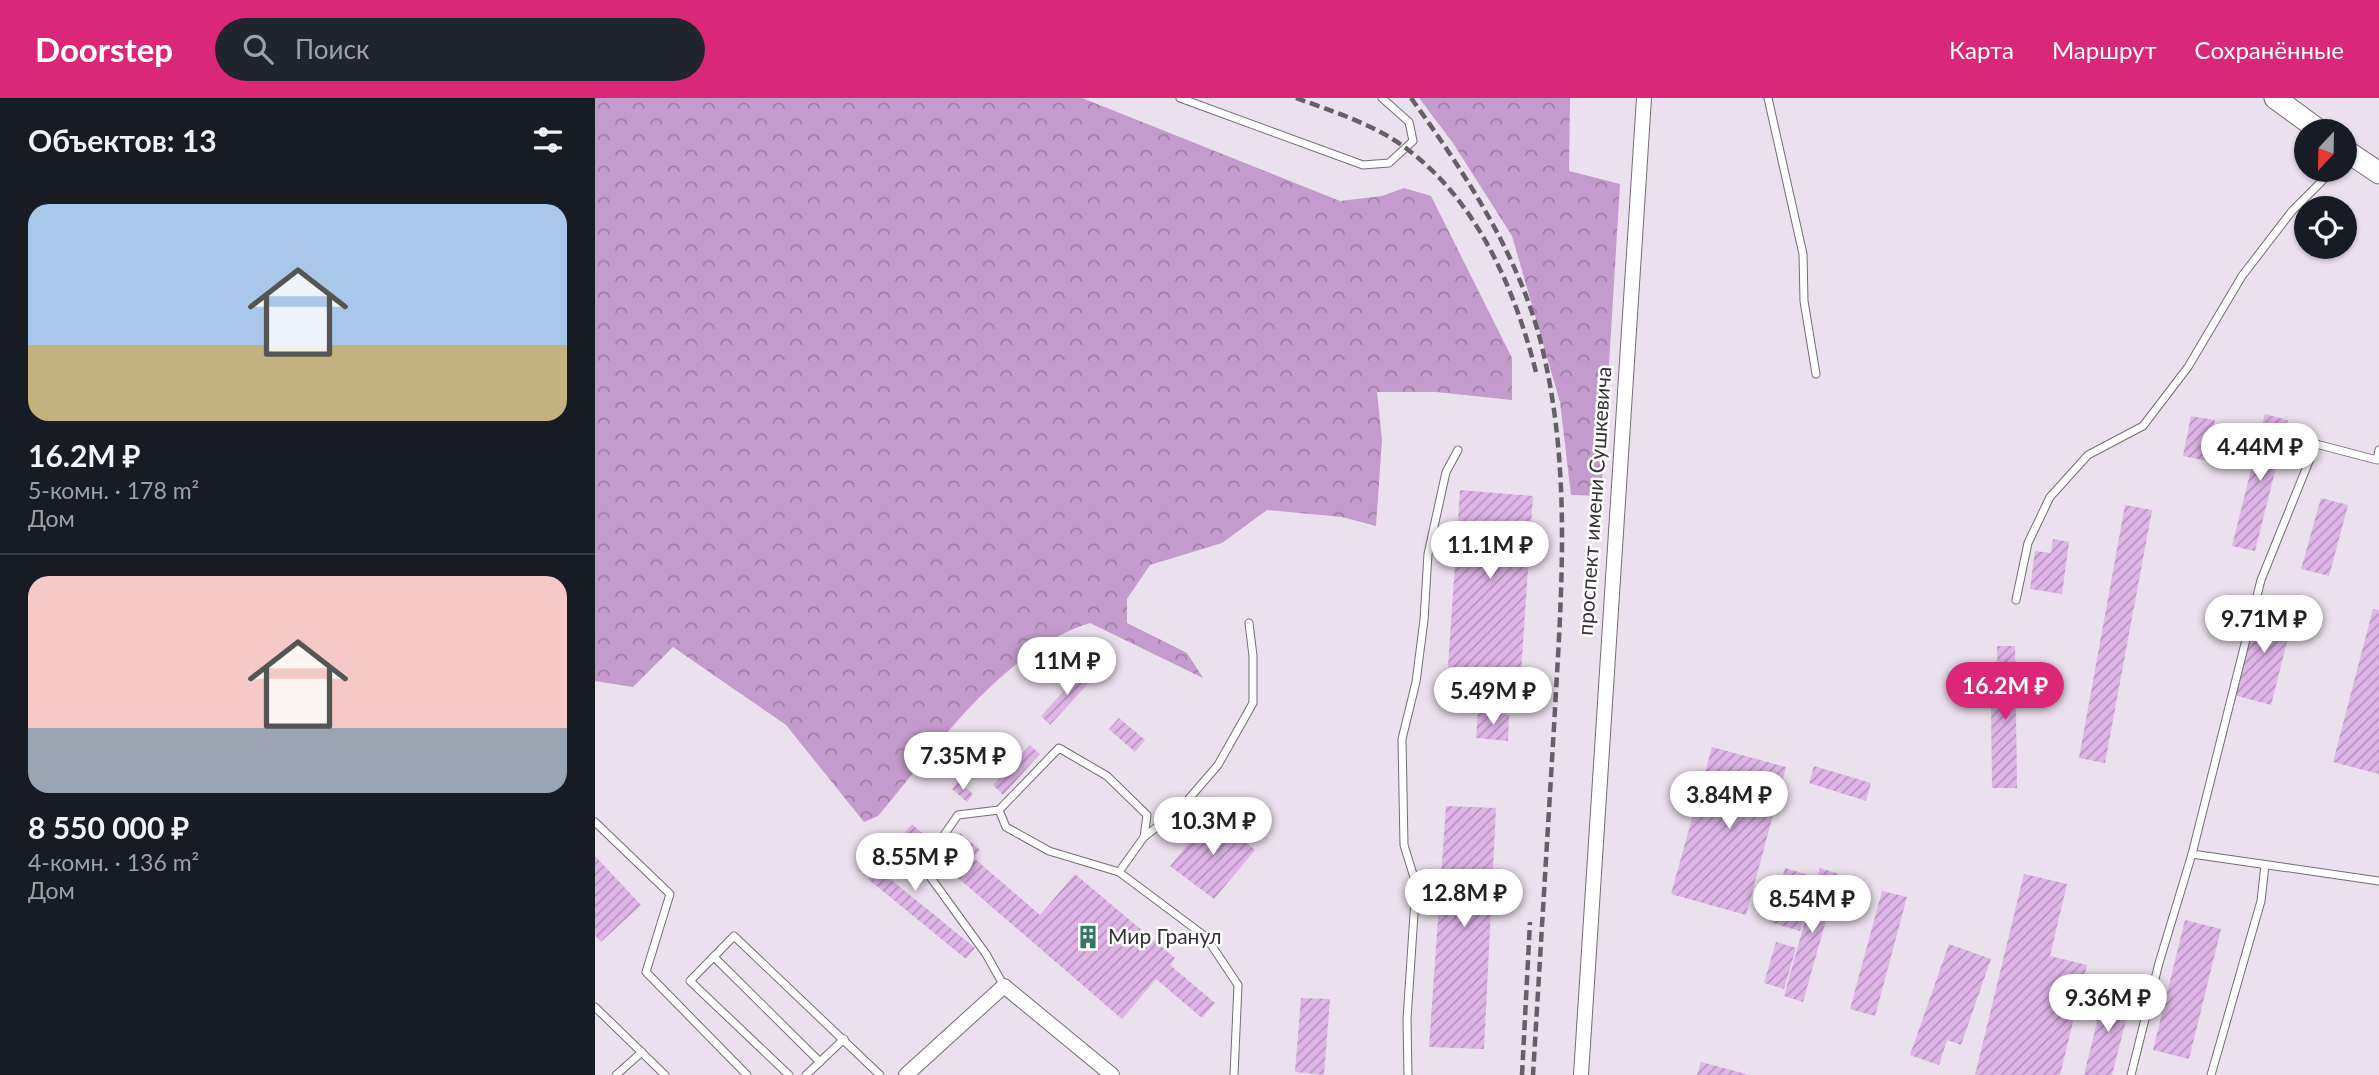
<!DOCTYPE html>
<html lang="ru">
<head>
<meta charset="utf-8">
<style>
	:root { --surface:#171b24; --page:#20242c; --text:#f1f3f6; --muted:#9ea1a6; --line:#363941; --accent:#db2777 }
	body { margin:0; font-family:Lato,sans-serif; background:var(--page); color:var(--text); height:100vh; display:flex; flex-direction:column; font-size:26px; white-space:nowrap }
	* { box-sizing:border-box; margin:0 }
	p { font-size:23px; color:var(--muted) }
	.icon { flex:none; width:38px; height:38px; fill:none; stroke:currentColor; stroke-width:2; stroke-linecap:round; stroke-linejoin:round }
	.map { position:relative; flex:1; overflow:hidden }
	.sheet { display:flex; flex-direction:column; background:var(--surface); width:595px }
	.sheet>* { flex:none }
	.needle { width:46px; rotate:202deg }
	.tools { position:absolute; left:1699px; top:21px; display:grid; gap:14px }
	.tools a { display:grid; place-items:center; width:63px; height:63px; border-radius:50%; background:var(--surface); box-shadow:0 2px 5px #0004; font-size:35px }
	.price { position:absolute; translate:-50% -60px; padding:0 16px; border-radius:24px; background:#fff; color:#222; font-size:23px; line-height:46px; filter:drop-shadow(0 2px 4px #0008) }
	.price::after { content:''; position:absolute; left:50%; top:42px; width:21px; height:16px; margin-left:-10px; background:inherit; clip-path:polygon(0 0,100% 0,50% 100%) }
	.price.active { background:var(--accent); color:#fff }
	ul { padding:0; list-style:none }
	li { display:grid; align-content:center; gap:14px; height:371px; padding:0 28px }
	li+li { border-top:2px solid var(--line) }
	li span { display:grid; place-items:center; height:217px; border-radius:21px; color:#555 }
	li>.icon { margin-inline-start:auto }
	span .icon { width:126px; height:126px; fill:#fffc; stroke-width:1 }
	li b { font-size:30px }
	h2 { display:flex; justify-content:space-between; align-items:center; height:84px; padding:0 28px; font-size:30px }
	header { display:flex; align-items:center; gap:42px; box-sizing:border-box; height:98px; padding:0 35px; background:var(--accent); color:#fff }
	header strong { font-size:33px }
	nav { display:flex; gap:38px; margin-inline-start:auto; font-size:24px }
	.search { width:490px; height:63px; background:var(--page); display:flex; align-items:center; gap:18px; box-sizing:border-box; padding:0 24px; border-radius:38px; color:var(--muted); font-size:26px }
	main { display:flex; flex:1; min-height:0 }
	.map>svg:first-child { display:block }
	.forest { fill:url(#forest-crowns) }
	.building { fill:url(#building-hatch) }
	.lines { fill:none; stroke-linecap:round; stroke-linejoin:round }
	.lane-casing { stroke:#756c77; stroke-width:9 }
	.street-casing { stroke:#756c77; stroke-width:16 }
	.secondary-casing { stroke:#756c77; stroke-width:23 }
	.lane { stroke:#fff; stroke-width:7 }
	.street { stroke:#fff; stroke-width:14 }
	.secondary { stroke:#fff; stroke-width:21 }
	.rail { stroke:#655f67; stroke-width:4.5; stroke-dasharray:10 5; stroke-linecap:butt }
	.labels { text-anchor:middle; stroke-width:5; stroke-linejoin:round; paint-order:stroke }
	.street-label { font-size:21px; fill:#343035; stroke:#fff }
	.poi-label { font-size:21px; fill:#343035; stroke:#fff; text-anchor:start }
</style>
</head>
<body>
<header>
<strong>Doorstep</strong>
<div class="search"><svg class="icon" aria-label="search" viewBox="0 0 24 24"><circle cx="10" cy="10" r="6"/><path d="M15 15l6 6"/></svg>Поиск</div>
<nav><a>Карта</a><a>Маршрут</a><a>Сохранённые</a></nav>
</header>
<main>
<section class="sheet">
<h2>Объектов: 13<svg class="icon" aria-label="filters" viewBox="0 0 24 24"><path d="M4 7h16M4 17h16"/><circle cx="9" cy="7" r="2"/><circle cx="15" cy="17" r="2"/></svg></h2>
<ul>
<li><span style="background:linear-gradient(#a9c7e8 65%,#c2b280 0)"><svg class="icon" aria-label="home" viewBox="0 0 24 24"><path d="M3 11l9-7 9 7M6 9v11h12V9"/></svg></span><div><b>16.2M ₽</b><p>5-комн. · 178 m²</p><p>Дом</p></div></li>
<li><span style="background:linear-gradient(#f6c9c9 70%,#9aa5b1 0)"><svg class="icon" aria-label="home" viewBox="0 0 24 24"><path d="M3 11l9-7 9 7M6 9v11h12V9"/></svg></span><div><b>8 550 000 ₽</b><p>4-комн. · 136 m²</p><p>Дом</p></div></li>
</ul>
</section>
<div class="map">
<svg width="1784" height="977" viewBox="0 0 1784 977">
	<defs>
		<pattern id="forest-crowns" width="20" height="18" patternUnits="userSpaceOnUse" patternTransform="scale(1.75)"><rect width="20" height="18" fill="#c49bcd"/><path d="M2 6a3 3 0 1 1 6 0M12 15a3 3 0 1 1 6 0" fill="none" stroke="#a07fa7"/></pattern>
		<pattern id="building-hatch" width="6" height="6" patternUnits="userSpaceOnUse" patternTransform="scale(1.75)"><rect width="6" height="6" fill="#dfb5e8"/><path d="M-1 1l2-2M0 6l6-6M5 7l2-2" fill="none" stroke="#b694bd"/></pattern>
	</defs>
	<rect width="100%" height="100%" fill="#ebe0ed"/>
	<g class="forest">
		<path d="M0 0H487L745 103 787 98 809 90 836 98 917 260V302L841 294H782L787 342 781 428 747 419 672 412 627 445 555 467 532 501V525L592 555 608 580 495 525C408 552 340 650 283 718L269 724 191 627 78 549 38 589 0 583Z"/>
		<path d="M824 0H975L974 73 1025 86 1006 398 976 397 965 304 917 138 858 45Z"/>
	</g>
	<g class="building">
		<path d="M1670 316 1693 322 1660 453 1637 448Z"/>
		<path d="M1596 318 1620 322 1612 363 1588 358Z"/>
		<path d="M865 392 938 398 926 574 853 569Z"/>
		<path d="M1726 400 1753 407 1734 478 1706 471Z"/>
		<path d="M1530 407 1557 412 1510 665 1484 660Z"/>
		<path d="M1458 441 1474 444 1467 496 1435 491 1440 453 1456 455Z"/>
		<path d="M1662 507 1699 516 1676 607 1639 597Z"/>
		<path d="M1778 511 1784 512V676L1738 664Z"/>
		<path d="M1402 548H1420L1422 690H1397L1396 599 1403 600Z"/>
		<path d="M489 571 499 579 455 627 446 618Z"/>
		<path d="M883 614 914 617 913 643 881 640Z"/>
		<path d="M524 620 550 642 540 654 514 631Z"/>
		<path d="M435 647 445 656 408 697 398 687Z"/>
		<path d="M1117 649 1191 669 1151 817 1076 796Z"/>
		<path d="M1219 668 1276 685 1271 703 1214 685Z"/>
		<path d="M363 684 378 696 372 704 357 691Z"/>
		<path d="M851 708 901 710 889 951 834 949Z"/>
		<path d="M618 716 660 752 619 801 575 768Z"/>
		<path d="M317 726 329 737 294 780 380 850 371 861 273 781Z"/>
		<path d="M365 735 385 752 370 769 351 753Z"/>
		<path d="M0 758 46 807 6 844 0 837Z"/>
		<path d="M380 761 445 817 480 776 580 860 575 867 620 905 607 920 561 881 527 921 363 780Z"/>
		<path d="M1190 770 1220 779 1205 833 1175 824Z"/>
		<path d="M1225 770 1244 776 1208 904 1189 898Z"/>
		<path d="M1429 776 1472 786 1455 858 1492 867 1465 977H1380Z"/>
		<path d="M1287 793 1312 799 1280 918 1255 911Z"/>
		<path d="M1590 822 1626 831 1594 961 1558 952Z"/>
		<path d="M1181 844 1201 850 1189 891 1169 885Z"/>
		<path d="M1354 846 1396 861 1366 947 1352 942 1344 967 1315 957Z"/>
		<path d="M1510 892 1537 899 1517 977H1489Z"/>
		<path d="M706 900 735 901 729 977 700 974Z"/>
		<path d="M1106 964 1151 976V977H1102Z"/>
	</g>
	<g class="lines">
		<g class="lane-casing">
			<g id="lane">
				<path d="M585 0 768 67 794 65 818 43 814 24 787 0"/>
				<path d="M1173 0 1208 156 1209 203 1221 276"/>
				<path d="M1421 502 1433 445 1455 399 1493 357 1548 328 1593 269 1647 178 1697 113 1738 72"/>
				<path d="M404 712 411 729 454 753 524 774"/>
				<path d="M0 724 75 796 51 874 152 977"/>
				<path d="M549 739 585 711 623 667 658 605V558L654 525"/>
				<path d="M1597 756 1784 783"/>
				<path d="M119 859 225 964"/>
				<path d="M409 888 391 856 336 780 337 754 363 717 404 712 464 650 512 678 552 717 549 739 524 774 611 839 643 887 639 977"/>
				<path d="M0 909 70 977"/>
				<path d="M21 977 47 954"/>
				<path d="M194 977 95 883 139 838 285 977"/>
				<path d="M211 977 249 941"/>
				<path d="M813 977 812 921 821 786 809 747 807 641 821 584 829 522 833 456 851 374 863 352"/>
				<path d="M1536 977 1564 865 1597 756 1666 482 1721 346 1782 362 1784 352"/>
				<path d="M1616 977 1666 803 1670 767"/>
			</g>
		</g>
		<g class="street-casing">
			<g id="street">
				<path d="M311 977 409 888 517 977"/>
				<path d="M986 977 1049 0"/>
			</g>
		</g>
		<g class="secondary-casing">
			<g id="secondary">
				<path d="M1680 0 1725 33"/>
				<path d="M1750 52 1784 75"/>
			</g>
		</g>
		<use href="#lane" class="lane"/>
		<use href="#street" class="street"/>
		<use href="#secondary" class="secondary"/>
		<g class="rail">
			<path d="M701 0C737 13 781 27 812 51 884 105 921 194 942 278"/>
			<path d="M816 0C868 72 922 154 945 241 978 369 966 499 959 629 952 745 945 861 938 977"/>
			<path d="M927 977 935 824"/>
		</g>
	</g>
	<defs>
		<g id="building-bare" transform="scale(1.89)"><path d="M-4-6H4V6H1V3H-1V6H-4ZM-2.5-4.3h1.7v1.8h-1.7ZM.8-4.3h1.7v1.8H.8ZM-2.5-1h1.7V.8h-1.7ZM.8-1h1.7V.8H.8Z" fill="#347769" stroke="#fff" stroke-width="2.5" paint-order="stroke"/></g>
	</defs>
	<g fill-rule="evenodd">
		<use href="#building-bare" x="493" y="839"/>
	</g>
	<g class="labels">
		<g class="street-label">
			<text transform="translate(1000 403) rotate(-86)" y="7">проспект имени Сушкевича</text>
		</g>
		<g class="poi-label">
			<text x="513" y="846">Мир Гранул</text>
		</g>
	</g>
</svg>
<div class="tools">
<a><svg class="needle" viewBox="-14 -14 28 28"><path d="M0-13l5 13h-10z" fill="#e53935"/><path d="M0 13l5-13h-10z" fill="#9ea1a6"/></svg></a>
<a><svg class="icon" aria-label="locate" viewBox="0 0 24 24"><circle cx="12" cy="12" r="6"/><path d="M12 2v4M12 18v4M2 12h4M18 12h4"/></svg></a>
</div>
<b class="price" style="left:1665px;top:385px">4.44M ₽</b>
<b class="price" style="left:895px;top:483px">11.1M ₽</b>
<b class="price" style="left:1669px;top:557px">9.71M ₽</b>
<b class="price" style="left:472px;top:599px">11M ₽</b>
<b class="price active" style="left:1410px;top:624px">16.2M ₽</b>
<b class="price" style="left:898px;top:629px">5.49M ₽</b>
<b class="price" style="left:368px;top:694px">7.35M ₽</b>
<b class="price" style="left:1134px;top:733px">3.84M ₽</b>
<b class="price" style="left:618px;top:759px">10.3M ₽</b>
<b class="price" style="left:320px;top:795px">8.55M ₽</b>
<b class="price" style="left:869px;top:831px">12.8M ₽</b>
<b class="price" style="left:1217px;top:837px">8.54M ₽</b>
<b class="price" style="left:1513px;top:936px">9.36M ₽</b>
</div>
</main>
</body>
</html>
